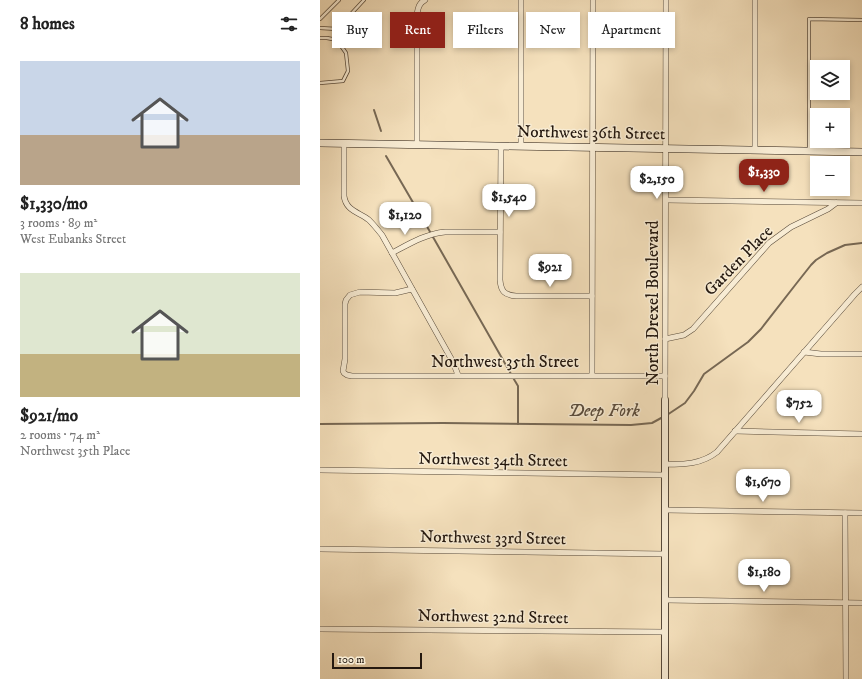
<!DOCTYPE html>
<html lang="en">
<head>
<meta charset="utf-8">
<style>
	:root { --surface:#fff; --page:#f2f2f2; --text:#222; --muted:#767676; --accent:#8f2418 }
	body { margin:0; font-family:"IM FELL DW Pica",serif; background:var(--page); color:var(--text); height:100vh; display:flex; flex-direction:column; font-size:15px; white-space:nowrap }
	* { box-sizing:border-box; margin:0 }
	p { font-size:13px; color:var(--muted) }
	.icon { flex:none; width:22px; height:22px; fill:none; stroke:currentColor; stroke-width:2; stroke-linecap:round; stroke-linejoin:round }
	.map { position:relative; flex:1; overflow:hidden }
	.sheet { display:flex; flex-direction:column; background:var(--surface); width:320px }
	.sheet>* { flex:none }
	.guide { position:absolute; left:12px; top:12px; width:380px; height:36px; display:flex; gap:8px }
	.tools { position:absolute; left:490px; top:60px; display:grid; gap:8px }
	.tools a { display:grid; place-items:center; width:40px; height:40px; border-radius:0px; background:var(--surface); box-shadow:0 2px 6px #0003; font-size:20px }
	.scale { position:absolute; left:12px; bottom:10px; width:90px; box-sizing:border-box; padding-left:4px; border:2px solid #24180f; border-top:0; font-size:11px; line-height:14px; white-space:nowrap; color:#24180f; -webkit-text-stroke:3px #f8ecd4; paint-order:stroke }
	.price { position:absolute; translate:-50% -34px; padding:0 9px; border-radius:8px; background:#fff; color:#222; font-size:13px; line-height:26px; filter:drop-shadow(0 1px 2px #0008) }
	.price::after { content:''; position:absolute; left:50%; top:24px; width:12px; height:9px; margin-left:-6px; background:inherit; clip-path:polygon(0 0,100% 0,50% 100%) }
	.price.on { background:var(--accent); color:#fff }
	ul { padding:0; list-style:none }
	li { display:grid; align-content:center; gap:8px; height:212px; padding:0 20px }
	li span { display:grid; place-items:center; height:124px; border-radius:0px; color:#555 }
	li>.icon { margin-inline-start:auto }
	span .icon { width:72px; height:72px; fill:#fffc; stroke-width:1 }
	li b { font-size:17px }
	h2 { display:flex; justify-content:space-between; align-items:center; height:48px; padding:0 20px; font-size:17px }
	.chip { padding:0 14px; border-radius:0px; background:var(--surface); box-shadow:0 2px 6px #0003; font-size:14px; line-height:36px }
	.chip.on { background:var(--accent); color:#fff }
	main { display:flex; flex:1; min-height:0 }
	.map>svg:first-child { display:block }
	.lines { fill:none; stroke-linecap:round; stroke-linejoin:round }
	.stream { stroke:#776854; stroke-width:2 }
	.service-casing { stroke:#584a3a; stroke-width:4 }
	.minor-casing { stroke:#584a3a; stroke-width:6 }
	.tertiary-casing { stroke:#584a3a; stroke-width:8 }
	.secondary-casing { stroke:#24180f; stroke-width:8 }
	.service { stroke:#f8ecd4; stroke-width:2.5 }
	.minor { stroke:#f8ecd4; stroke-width:5 }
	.tertiary { stroke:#f8ecd4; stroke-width:6 }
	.secondary { stroke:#f8ecd4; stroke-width:7 }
	.labels { text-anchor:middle; stroke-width:3; stroke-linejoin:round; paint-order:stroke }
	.street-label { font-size:17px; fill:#24180f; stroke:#f8ecd4 }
	.water-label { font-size:18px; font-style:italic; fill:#5b4d3d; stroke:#f8ecd4 }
</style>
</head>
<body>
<main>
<section class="sheet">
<h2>8 homes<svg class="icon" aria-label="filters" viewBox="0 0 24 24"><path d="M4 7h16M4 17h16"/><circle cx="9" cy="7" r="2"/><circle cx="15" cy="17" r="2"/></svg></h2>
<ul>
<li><span style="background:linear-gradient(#c9d6e8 60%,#b9a48a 0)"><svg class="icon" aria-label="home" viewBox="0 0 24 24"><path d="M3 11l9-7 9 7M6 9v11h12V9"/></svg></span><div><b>$1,330/mo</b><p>3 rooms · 89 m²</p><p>West Eubanks Street</p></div></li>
<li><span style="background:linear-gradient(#dfe7d0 65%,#c2b280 0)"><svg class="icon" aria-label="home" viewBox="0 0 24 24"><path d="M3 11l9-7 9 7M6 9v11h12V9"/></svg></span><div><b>$921/mo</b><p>2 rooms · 74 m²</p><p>Northwest 35th Place</p></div></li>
</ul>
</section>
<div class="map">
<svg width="542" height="679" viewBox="0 0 542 679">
	<rect width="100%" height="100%" fill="#f5e1bd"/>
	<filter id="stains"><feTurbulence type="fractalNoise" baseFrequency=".005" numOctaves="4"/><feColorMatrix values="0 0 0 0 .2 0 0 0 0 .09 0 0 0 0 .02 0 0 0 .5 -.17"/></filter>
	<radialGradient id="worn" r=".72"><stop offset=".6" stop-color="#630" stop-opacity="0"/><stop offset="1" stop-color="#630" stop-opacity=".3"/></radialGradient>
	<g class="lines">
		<g class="stream">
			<path d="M54 110 61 131"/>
			<path d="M66 156 109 230 195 381 198 386V424"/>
			<path d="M347 415 365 403 374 391 384 374 428 342 441 329 476 284 491 265 496 260 507 253 525 245 542 243"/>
			<path d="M0 424 123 423 311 425 332 423 343 417"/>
		</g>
		<g class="service-casing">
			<g id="service">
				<path d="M0 19 19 0"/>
				<path d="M0 28 17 29 44 0"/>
				<path d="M0 38H7L17 40 26 53 28 71 23 81 0 83"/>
				<path d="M489 149V19L542 20"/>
			</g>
		</g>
		<g class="minor-casing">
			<g id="minor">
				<path d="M201 0V146"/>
				<path d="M24 143V196C26 211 39 212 49 220 54 225 58 230 62 235L133 362 138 375"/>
				<path d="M97 144V14C98 8 99 3 105 0"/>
				<path d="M181 146 180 280C181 292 185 295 196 296H272"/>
				<path d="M435 150V0"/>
				<path d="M346 200 542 203"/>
				<path d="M72 253C89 244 105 234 125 232H180"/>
				<path d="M92 289 75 293 40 292 30 295 26 300 25 304V359L23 371 24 373 27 375 32 376H345"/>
				<path d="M345 339 364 335 373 329 449 243 471 227 508 209 516 203"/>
				<path d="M484 352 501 354H542"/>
				<path d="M272 375 273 0"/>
				<path d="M345 400 346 0"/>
				<path d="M415 431 542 434"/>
				<path d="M345 464C363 465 382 464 397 452L535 294 542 287"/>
				<path d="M0 470 345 475"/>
				<path d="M345 510 542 513"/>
				<path d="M525 513 526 679"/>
				<path d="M0 549 345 554"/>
				<path d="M345 600 542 603"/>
				<path d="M0 629 345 632"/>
			</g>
		</g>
		<g class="tertiary-casing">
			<path id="tertiary" d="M345 679V400"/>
		</g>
		<g class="secondary-casing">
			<path id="secondary" d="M0 143 542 152"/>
		</g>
		<use href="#service" class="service"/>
		<use href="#minor" class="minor"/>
		<use href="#tertiary" class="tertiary"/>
		<use href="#secondary" class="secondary"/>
	</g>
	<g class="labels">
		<g class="street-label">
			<text transform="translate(271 132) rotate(1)" y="6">Northwest 36th Street</text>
			<text transform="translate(418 260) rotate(-46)" y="6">Garden Place</text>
			<text transform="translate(332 303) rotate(-90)" y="6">North Drexel Boulevard</text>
			<text x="185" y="367">Northwest 35th Street</text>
			<text transform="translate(173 459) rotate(1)" y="6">Northwest 34th Street</text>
			<text transform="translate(173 537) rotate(1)" y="6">Northwest 33rd Street</text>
			<text transform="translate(173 616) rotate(1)" y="6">Northwest 32nd Street</text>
		</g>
		<g class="water-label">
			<text x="284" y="416">Deep Fork</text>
		</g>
	</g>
	<rect width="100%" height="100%" filter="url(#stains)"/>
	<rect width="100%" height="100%" fill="url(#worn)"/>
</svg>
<div class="tools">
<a><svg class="icon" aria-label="layers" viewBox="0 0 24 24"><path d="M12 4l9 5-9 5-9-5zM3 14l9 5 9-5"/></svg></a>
<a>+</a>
<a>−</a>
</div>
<div class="scale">100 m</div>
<b class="price on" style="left:444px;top:193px">$1,330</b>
<b class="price" style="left:337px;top:200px">$2,150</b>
<b class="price" style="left:189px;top:218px">$1,540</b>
<b class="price" style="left:85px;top:236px">$1,120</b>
<b class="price" style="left:230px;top:288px">$921</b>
<b class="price" style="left:479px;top:424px">$752</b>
<b class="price" style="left:443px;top:503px">$1,670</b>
<b class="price" style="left:444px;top:593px">$1,180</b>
<div class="guide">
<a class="chip">Buy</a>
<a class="chip on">Rent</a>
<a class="chip">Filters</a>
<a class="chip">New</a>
<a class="chip">Apartment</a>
</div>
</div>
</main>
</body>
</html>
